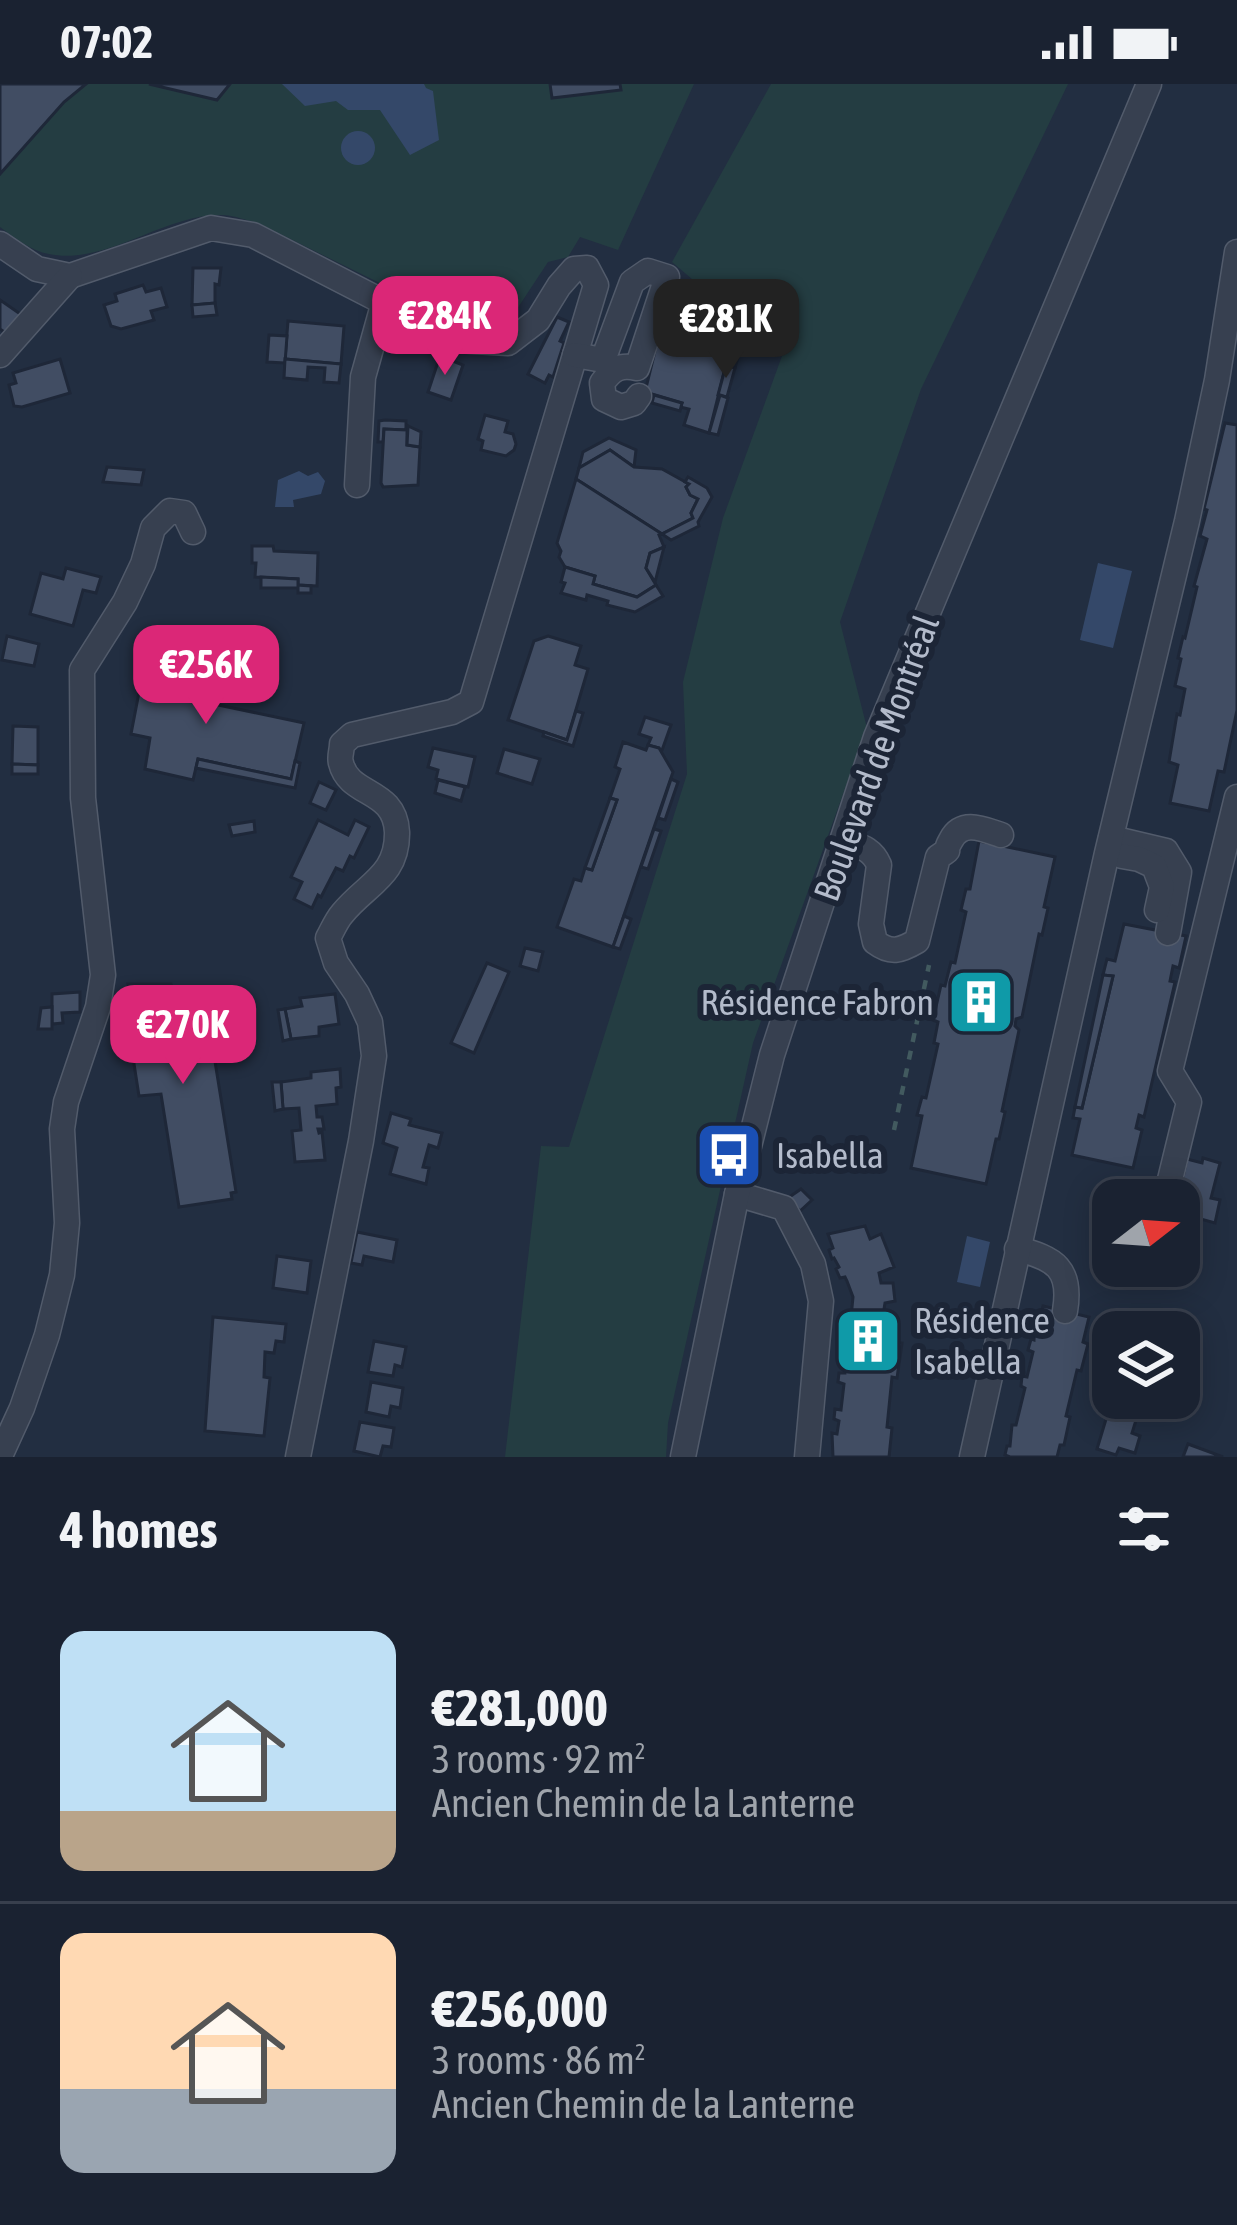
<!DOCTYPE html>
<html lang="en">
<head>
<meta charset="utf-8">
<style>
	:root { --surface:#1a2231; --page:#272f3d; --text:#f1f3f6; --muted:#9fa4ab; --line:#383f4d; --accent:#db2777 }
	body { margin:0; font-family:"Asap Condensed",sans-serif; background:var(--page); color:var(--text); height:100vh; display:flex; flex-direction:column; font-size:45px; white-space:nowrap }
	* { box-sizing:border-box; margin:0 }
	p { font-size:39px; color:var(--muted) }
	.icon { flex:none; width:66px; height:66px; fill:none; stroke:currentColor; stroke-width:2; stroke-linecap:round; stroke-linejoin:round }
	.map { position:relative; height:1373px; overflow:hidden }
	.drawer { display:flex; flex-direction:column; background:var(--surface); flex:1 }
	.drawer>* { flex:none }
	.needle { width:78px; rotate:73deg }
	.buttons { position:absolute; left:1092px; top:1095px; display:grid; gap:24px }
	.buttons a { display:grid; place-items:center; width:108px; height:108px; border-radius:24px; background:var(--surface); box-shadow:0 6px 30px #0003,0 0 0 3px var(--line); font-size:60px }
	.price { position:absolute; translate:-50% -102px; padding:0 27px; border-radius:24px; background:var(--accent); color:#fff; font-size:39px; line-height:78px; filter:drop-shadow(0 3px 6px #0008) }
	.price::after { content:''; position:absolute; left:50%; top:72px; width:36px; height:27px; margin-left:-18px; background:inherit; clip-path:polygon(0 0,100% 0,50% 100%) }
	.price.selected { background:#222; color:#fff }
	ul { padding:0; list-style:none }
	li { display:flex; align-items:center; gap:36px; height:300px; padding:0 60px }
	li+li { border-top:3px solid var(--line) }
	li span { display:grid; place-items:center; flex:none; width:336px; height:240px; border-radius:24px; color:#555 }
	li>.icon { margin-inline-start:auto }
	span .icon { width:144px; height:144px; fill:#fffc; stroke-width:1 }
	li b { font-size:51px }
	h2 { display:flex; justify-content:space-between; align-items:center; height:144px; padding:0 60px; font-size:51px }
	.status { display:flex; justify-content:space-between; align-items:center; height:84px; padding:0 60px; background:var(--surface); direction:ltr }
	.status svg { height:33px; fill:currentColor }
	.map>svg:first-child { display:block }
	.green { fill:#243d42 }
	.water { fill:#344869 }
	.building { fill:#414d63; stroke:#1e2738; stroke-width:3 }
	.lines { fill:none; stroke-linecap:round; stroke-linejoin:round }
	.minor-casing { stroke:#525b6b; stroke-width:27 }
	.path { stroke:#425a5f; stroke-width:4.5; stroke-dasharray:9 9; stroke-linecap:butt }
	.minor { stroke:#374050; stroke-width:24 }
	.labels { text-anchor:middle; stroke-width:12; stroke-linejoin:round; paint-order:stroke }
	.street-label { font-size:36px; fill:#b3bbcb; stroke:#1c2536 }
	.poi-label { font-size:36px; fill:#b3bbcb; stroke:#1c2536; text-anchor:start }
</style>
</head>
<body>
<div class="status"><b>07:02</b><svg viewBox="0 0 49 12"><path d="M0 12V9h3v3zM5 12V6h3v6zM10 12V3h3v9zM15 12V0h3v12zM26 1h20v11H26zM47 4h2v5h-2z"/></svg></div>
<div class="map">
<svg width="1237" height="1373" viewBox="0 0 1237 1373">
	<rect width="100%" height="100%" fill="#222e41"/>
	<g class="green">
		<path d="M0 0H694L618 166 580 153 568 173 548 178 517 225 501 243 475 246 260 140C249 137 236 132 224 131 166 128 107 182 49 170 31 167 15 154 0 143Z"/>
		<path d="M771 0H1068L921 305 840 538 867 644 753 959 668 1339 666 1373H505L541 1062 569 1063 687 690 683 598 723 434 782 272 672 178Z"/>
	</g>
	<g class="water">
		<path d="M282 0H424L426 4 433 7 439 56 410 71 380 26H348L336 17 305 22Z"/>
		<circle cx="358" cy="64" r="17"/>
		<path d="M299 387 308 392 318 388 325 397 321 410 293 416 294 423H275L278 396Z"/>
		<path d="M1098 479 1132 487 1113 564 1080 556Z"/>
		<path d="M967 1152 990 1158 980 1203 957 1198Z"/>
	</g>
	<g class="building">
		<path d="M0 0H86L64 18 0 90Z"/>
		<path d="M149 0H230L217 16Z"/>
		<path d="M550 0H620L621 6 552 14Z"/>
		<path d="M193 184H221L219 201 215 200V219L192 221Z"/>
		<path d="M143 201 146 208 161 204 167 223 151 227 154 236 121 245 111 242 104 221 117 217 115 210Z"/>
		<path d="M0 216 26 234 10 252 0 245Z"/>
		<path d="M215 219 217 231 193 233 192 221Z"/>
		<path d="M557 233 569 238 560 257 564 259 553 293 549 291 545 299 528 290Z"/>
		<path d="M663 235 705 247V245L710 246 713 238 735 244 709 349 684 341 689 325 680 323 682 319 645 308Z"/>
		<path d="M288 237 344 242 341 280 285 275Z"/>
		<path d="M735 244 745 247 735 284 725 281Z"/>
		<path d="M269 251 287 252 285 279 267 278Z"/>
		<path d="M440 272 463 281 451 316 428 308Z"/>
		<path d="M60 275 70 309 22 323 14 322 9 301 16 299 13 289Z"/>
		<path d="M285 275 341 280 339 299 324 298 325 284 308 283 307 296 284 294Z"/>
		<path d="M726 281 735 284 727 313 718 311Z"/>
		<path d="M654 311 682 319 680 327 652 319Z"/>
		<path d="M720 311 728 314 718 351 709 349Z"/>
		<path d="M485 331 508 337 505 348 513 350 516 360 514 366 506 372 481 366 483 357 478 355Z"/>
		<path d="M385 336 406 337V346L384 345 383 358H378L379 337Z"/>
		<path d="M1225 339 1237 341V626L1224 688 1218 687 1209 727 1170 719 1178 681 1169 678 1177 630 1180 631 1185 605 1175 602 1181 575 1178 574 1183 553 1185 554 1197 503 1194 502 1207 455 1200 452 1207 426 1204 425Z"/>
		<path d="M407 340V361L420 363 418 401 383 403 381 399 384 345 406 346Z"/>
		<path d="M408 342 421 348 420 363 407 361Z"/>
		<path d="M609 354 636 366 634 383 610 366 579 384 583 368Z"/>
		<path d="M610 366 634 383 662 385 689 400 686 403 690 411 698 415 691 429 693 434 662 450 576 395 579 384Z"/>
		<path d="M107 383 144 386 141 401 103 398Z"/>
		<path d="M688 393 707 404 712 413 698 438 699 442 671 456 662 450 693 434 691 429 698 415 690 411 686 403 689 400 685 398Z"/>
		<path d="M576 395 662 450 659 451 664 463 650 469 646 484 656 501 637 513 593 500 595 492 565 483 559 473 561 467 557 459Z"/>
		<path d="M252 462H273L274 467 318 469 317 502 298 501V495L255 493 256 479H252Z"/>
		<path d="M664 463 655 498 646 484 650 469Z"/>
		<path d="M565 483 595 492 593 500 637 513 656 501 663 512 635 528 607 521 608 517 587 511 586 516 561 509 565 499 561 498Z"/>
		<path d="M66 484 101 493 96 509 83 506 73 542 30 530 41 489 63 495Z"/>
		<path d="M261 493 298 495V501L311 502V509H298V504H261Z"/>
		<path d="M7 552 39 560 34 582 2 576Z"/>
		<path d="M548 552 581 562 575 581 588 585 567 656 508 636 534 557Z"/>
		<path d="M198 574 202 613 210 615 209 619 304 639 291 695 198 675 193 696 145 685 150 654 131 650 141 598 140 577Z"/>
		<path d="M576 627 583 629 573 662 543 652 544 648 567 656Z"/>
		<path d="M645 633 671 641 661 669 659 664 648 661 651 654 639 650Z"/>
		<path d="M13 642 38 643V681L12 680Z"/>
		<path d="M623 658 646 666 648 661 659 664 673 688 613 863 557 843 574 795 581 797 585 784 592 786 617 716 610 714 620 685 615 683Z"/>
		<path d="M433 664 475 673 468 703 436 695 438 686 428 683Z"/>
		<path d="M504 665 540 675 532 700 497 689Z"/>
		<path d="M198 675 291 695 295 677 300 679 295 704 196 684Z"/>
		<path d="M12 680 38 681V690H12Z"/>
		<path d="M671 695 678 698 665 736 658 734Z"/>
		<path d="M438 696 465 703 461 717 435 709Z"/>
		<path d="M319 698 336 706 326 726 310 719Z"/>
		<path d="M610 714 617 716 592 786 585 784Z"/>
		<path d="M318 736 348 751 355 736 369 743 354 774 350 772 343 787 336 784 321 813 318 811 312 824 294 815 302 798 291 793Z"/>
		<path d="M254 737 255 748 232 752 229 741Z"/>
		<path d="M654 745 661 747 648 785 641 783Z"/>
		<path d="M979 757 1055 773 1044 823 1048 824 1042 851 1039 850 1022 933 1016 935 1015 942 1019 946 1002 1027 1005 1028 999 1055H996L986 1100 911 1084 922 1032 917 1031 922 1013 926 1014 938 960 934 959 938 938 933 936 941 901 945 902 951 878 955 879 966 828 961 826 966 805H970Z"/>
		<path d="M624 832 631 835 620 865 613 863Z"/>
		<path d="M1124 840 1186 852 1179 884 1173 882 1170 897 1175 898 1144 1033 1139 1031 1136 1044 1142 1046 1133 1084 1072 1071 1080 1035 1073 1034 1075 1023 1082 1024 1113 892 1103 891 1107 875 1115 877Z"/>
		<path d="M525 864 543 868 538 887 520 882Z"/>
		<path d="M487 879 509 888 474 969 451 959Z"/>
		<path d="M1103 891 1113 892 1082 1024 1075 1023Z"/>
		<path d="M128 900H171L173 908 203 903 236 1108 231 1109 232 1115 179 1123 161 1010 139 1012 125 922 132 921Z"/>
		<path d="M80 908V928L62 929 63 939 52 940V910Z"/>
		<path d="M335 910 339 940 319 943V952L291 955 285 925 302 922 300 914Z"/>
		<path d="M52 923V945H38L41 924Z"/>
		<path d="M285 925 291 955 283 957 278 926Z"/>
		<path d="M340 985 341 1003 336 1004 337 1020 316 1022 317 1033H322L324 1045H318L319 1049 322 1048 325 1076 295 1078 292 1047 301 1046 299 1024 283 1025 281 998 311 994V988Z"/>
		<path d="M272 998H281L283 1025 275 1027Z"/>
		<path d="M391 1029 411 1035 409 1041 442 1049 438 1064 429 1061 423 1083 429 1084 426 1100 390 1090 397 1064 383 1059Z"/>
		<path d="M1203 1074 1220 1079 1211 1114 1220 1116 1215 1139 1179 1129 1178 1116 1187 1075 1202 1079Z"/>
		<path d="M801 1105 812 1116 800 1127 788 1114Z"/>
		<path d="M865 1142 870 1155 881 1150 894 1183 879 1189 881 1199H893L895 1217 885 1219 879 1256 902 1259 897 1294 892 1293 887 1343 892 1344 889 1373H833L832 1349 837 1350 839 1337 834 1335 835 1325 841 1326 844 1300 838 1298 839 1289H845L846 1276 841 1274 847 1243 844 1242 846 1233 851 1234 853 1213 847 1197 845 1193 840 1194 836 1185 839 1183 834 1174 832 1175 829 1166 833 1164 828 1150Z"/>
		<path d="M357 1148 397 1156 393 1178 364 1172 362 1181 351 1179Z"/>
		<path d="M277 1172 311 1177 307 1209 273 1204Z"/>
		<path d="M1043 1222 1089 1233 1083 1258 1088 1260 1081 1287 1077 1286 1066 1332 1070 1333 1064 1361H1060L1057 1373H1010L1005 1371 1007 1362H1010L1012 1341H1016L1025 1304 1021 1302 1022 1292 1027 1293 1033 1268 1028 1266 1031 1255 1034 1256 1035 1234 1040 1235Z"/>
		<path d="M213 1233 286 1240 284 1258 276 1257 274 1269 265 1268 264 1293 270 1294 264 1352 205 1347Z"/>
		<path d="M374 1257 406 1263 402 1283 395 1281 393 1292 368 1288Z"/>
		<path d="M371 1298 403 1304 400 1324 391 1322 389 1333 366 1328Z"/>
		<path d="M1113 1312V1314L1141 1320 1132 1349 1140 1352 1135 1369 1119 1364 1116 1371 1097 1365Z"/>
		<path d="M360 1338 394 1344 391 1363 383 1362 380 1373 354 1367Z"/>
		<path d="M1188 1360 1223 1373H1183Z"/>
	</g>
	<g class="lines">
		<g class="minor-casing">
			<g id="minor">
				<path d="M0 160 37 185 70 192 211 144 253 151 457 256 508 259 538 236 559 202 574 185 587 184 596 201 471 618 452 628 352 651 342 660C342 667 339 673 341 679 349 713 395 704 397 748 398 792 366 800 342 830 336 837 332 847 328 854L336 879 357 910 370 938 374 972 361 1057 298 1373"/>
				<path d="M0 271 70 192"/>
				<path d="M575 271 603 276 632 198 648 187 667 193 637 284C620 280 612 285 602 299L604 315 621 323 634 319 639 312"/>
				<path d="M357 401 363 293 384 218"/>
				<path d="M1111 754 1166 767 1179 788 1168 849"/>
				<path d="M843 756C859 762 872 764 879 781L871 840 875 858C891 870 900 867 917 857L938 773C955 761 941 773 951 756 962 735 983 745 1001 751"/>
				<path d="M1122 772 1139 775 1154 782 1162 803 1157 826"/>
				<path d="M737 1110 784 1124 813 1180 821 1217 807 1373"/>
				<path d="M1165 1116 1189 1018 1170 987 1237 713"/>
				<path d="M1017 1165C1055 1174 1072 1185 1065 1227"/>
				<path d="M0 1372 22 1324 47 1251 62 1191 67 1139 62 1045 66 1018 98 923 103 891 83 714 82 586 125 518 143 480 153 444 170 427 184 429 193 448"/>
				<path d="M683 1373 737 1110 772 971 876 653 1149 0"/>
				<path d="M972 1373 1107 769 1187 437 1217 296 1237 168"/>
			</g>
		</g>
		<path class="path" d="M894 1046 929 881"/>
		<use href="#minor" class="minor"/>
	</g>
	<defs>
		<g id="building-square" transform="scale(3.45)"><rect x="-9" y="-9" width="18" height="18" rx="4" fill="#0f9aa8" stroke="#1c2536"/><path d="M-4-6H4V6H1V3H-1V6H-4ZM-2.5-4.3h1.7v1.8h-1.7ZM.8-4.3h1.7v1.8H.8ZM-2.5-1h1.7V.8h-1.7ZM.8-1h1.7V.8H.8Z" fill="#fff"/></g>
		<g id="bus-square" transform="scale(3.45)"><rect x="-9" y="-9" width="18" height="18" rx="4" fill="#1a4fb4" stroke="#1c2536"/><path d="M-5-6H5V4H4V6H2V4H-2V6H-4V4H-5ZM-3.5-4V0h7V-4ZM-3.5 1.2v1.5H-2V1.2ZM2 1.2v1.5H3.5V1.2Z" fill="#fff"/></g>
	</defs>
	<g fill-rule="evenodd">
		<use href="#building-square" x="981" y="918"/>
		<use href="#bus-square" x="729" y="1071"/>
		<use href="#building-square" x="868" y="1257"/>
	</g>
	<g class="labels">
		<g class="street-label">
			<text transform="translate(876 674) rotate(-70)" y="13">Boulevard de Montréal</text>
		</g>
		<g class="poi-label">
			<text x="934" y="931" text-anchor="end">Résidence Fabron</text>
			<text x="776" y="1084">Isabella</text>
			<text x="914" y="1249">Résidence<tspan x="914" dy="41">Isabella</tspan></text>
		</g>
	</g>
</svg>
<div class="buttons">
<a><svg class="needle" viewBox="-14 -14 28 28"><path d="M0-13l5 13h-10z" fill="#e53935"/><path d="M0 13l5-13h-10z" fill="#9fa4ab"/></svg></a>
<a><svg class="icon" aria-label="layers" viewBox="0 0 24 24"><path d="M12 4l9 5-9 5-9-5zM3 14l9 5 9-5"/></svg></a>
</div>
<b class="price" style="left:445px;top:294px">€284K</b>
<b class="price selected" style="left:726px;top:297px">€281K</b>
<b class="price" style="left:206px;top:643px">€256K</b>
<b class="price" style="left:183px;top:1003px">€270K</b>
</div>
<section class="drawer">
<h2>4 homes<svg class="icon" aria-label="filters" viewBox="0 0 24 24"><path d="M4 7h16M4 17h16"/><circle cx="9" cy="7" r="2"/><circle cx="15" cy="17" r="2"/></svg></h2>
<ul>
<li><span style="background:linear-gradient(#bfe0f5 75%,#b9a48a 0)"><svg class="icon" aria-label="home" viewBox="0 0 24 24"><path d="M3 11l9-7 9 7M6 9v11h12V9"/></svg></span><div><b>€281,000</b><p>3 rooms · 92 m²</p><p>Ancien Chemin de la Lanterne</p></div></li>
<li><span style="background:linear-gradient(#ffd9b3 65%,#9aa5b1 0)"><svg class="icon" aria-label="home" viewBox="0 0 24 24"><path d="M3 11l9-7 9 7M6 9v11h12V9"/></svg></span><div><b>€256,000</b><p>3 rooms · 86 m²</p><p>Ancien Chemin de la Lanterne</p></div></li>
</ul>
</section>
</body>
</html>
